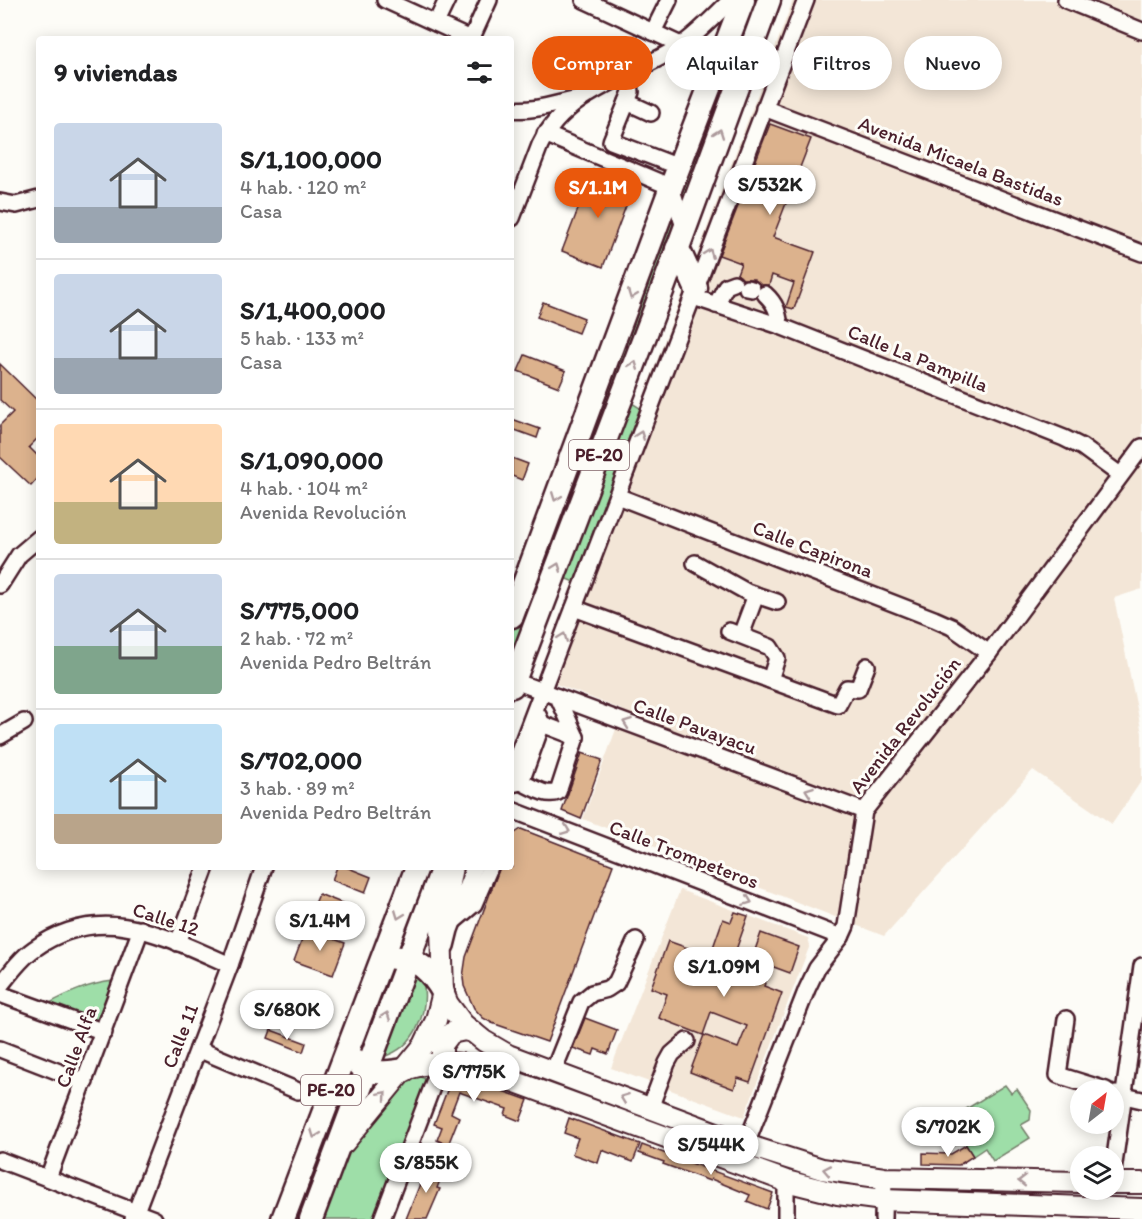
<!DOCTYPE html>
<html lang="es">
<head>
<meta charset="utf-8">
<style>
	:root { --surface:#fff; --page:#f2f2f2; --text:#202124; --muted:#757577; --line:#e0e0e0; --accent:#ea580c }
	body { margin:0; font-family:Itim,sans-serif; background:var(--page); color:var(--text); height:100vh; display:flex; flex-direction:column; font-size:22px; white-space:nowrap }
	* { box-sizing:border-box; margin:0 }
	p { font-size:20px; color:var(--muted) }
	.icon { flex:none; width:33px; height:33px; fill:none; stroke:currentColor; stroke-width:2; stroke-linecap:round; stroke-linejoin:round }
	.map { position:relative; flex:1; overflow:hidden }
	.panel { position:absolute; left:36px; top:36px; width:478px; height:834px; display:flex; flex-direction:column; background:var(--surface); border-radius:6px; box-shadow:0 3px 15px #0003 }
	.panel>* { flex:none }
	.top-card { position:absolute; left:532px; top:36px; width:519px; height:54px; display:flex; gap:12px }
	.needle { width:39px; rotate:31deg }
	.buttons { position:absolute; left:1070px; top:1080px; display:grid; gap:12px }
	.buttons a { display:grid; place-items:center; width:54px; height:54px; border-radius:50%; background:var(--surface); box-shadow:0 3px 15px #0003; font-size:30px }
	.price { position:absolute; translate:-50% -51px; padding:0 14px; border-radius:21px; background:#fff; color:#222; font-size:20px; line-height:39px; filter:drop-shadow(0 2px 3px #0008) }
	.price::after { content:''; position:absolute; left:50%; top:36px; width:18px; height:14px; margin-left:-9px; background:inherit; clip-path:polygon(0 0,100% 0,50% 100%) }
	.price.on { background:var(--accent); color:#fff }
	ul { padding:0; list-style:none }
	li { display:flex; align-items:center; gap:18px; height:150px; padding:0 18px }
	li+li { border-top:2px solid var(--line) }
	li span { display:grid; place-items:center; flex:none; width:168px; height:120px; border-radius:6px; color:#555 }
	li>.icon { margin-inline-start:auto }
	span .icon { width:72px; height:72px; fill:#fffc; stroke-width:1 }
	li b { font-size:26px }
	h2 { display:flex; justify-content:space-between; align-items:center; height:72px; padding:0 18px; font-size:26px }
	.tag { padding:0 21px; border-radius:27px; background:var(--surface); box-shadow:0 3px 15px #0003; font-size:21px; line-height:54px }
	.tag.on { background:var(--accent); color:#fff }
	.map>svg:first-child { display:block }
	.built { fill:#f3e6d7 }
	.green { fill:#9edea8; stroke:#747e6a; stroke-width:1.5 }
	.building { fill:#dcb28d; stroke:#4a1f2b; stroke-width:1.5 }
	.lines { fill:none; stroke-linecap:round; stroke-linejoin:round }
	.minor-casing { stroke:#4a1f2b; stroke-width:20 }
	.major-casing { stroke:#4a1f2b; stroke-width:24 }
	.highway-casing { stroke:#4a1f2b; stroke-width:27 }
	.minor { stroke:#fdfcf7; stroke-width:15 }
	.major { stroke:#fdfcf7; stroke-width:20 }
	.highway { stroke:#fdfcf7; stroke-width:22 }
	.oneway { stroke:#ac999b }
	.labels { text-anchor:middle; stroke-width:6; stroke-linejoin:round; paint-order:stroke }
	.shield { fill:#fdfcf7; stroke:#806168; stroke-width:1.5 }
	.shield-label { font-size:18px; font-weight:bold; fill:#4a1f2b }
	.street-label { font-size:20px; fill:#4a1f2b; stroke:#fdfcf7 }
</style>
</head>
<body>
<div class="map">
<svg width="1142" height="1219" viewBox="0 0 1142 1219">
	<rect width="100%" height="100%" fill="#fdfcf7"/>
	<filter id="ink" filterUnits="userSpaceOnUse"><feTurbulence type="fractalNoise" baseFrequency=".0167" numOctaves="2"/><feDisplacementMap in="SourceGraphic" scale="12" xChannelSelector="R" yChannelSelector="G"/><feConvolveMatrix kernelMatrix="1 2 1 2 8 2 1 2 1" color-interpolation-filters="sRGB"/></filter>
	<g filter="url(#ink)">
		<g class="built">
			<path d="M793 0H1142V589L1114 598 1142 733V780L1112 824 1033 770 884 936 583 819 623 710 538 677Z"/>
			<path d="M680 890 808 938 810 945 744 1117 611 1068Z"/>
		</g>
		<g class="green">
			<path d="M747 15H750L752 19 684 206 676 197Z"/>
			<path d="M669 214 677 227 512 662V632Z"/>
			<path d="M629 403H632L640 408 574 582 562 577Z"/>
			<path d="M410 969 423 980C429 1012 416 1048 382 1057Z"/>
			<path d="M113 981 96 1022 48 1004C70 992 89 984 113 981Z"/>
			<path d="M418 1076 428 1080 375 1219H323L353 1140 409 1079Z"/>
			<path d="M1005 1085 1011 1093 1017 1089 1031 1110 1030 1120 1021 1125 1030 1138 993 1161 985 1148 973 1156 950 1119Z"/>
			<path d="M341 1089 351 1093 303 1219H291Z"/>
		</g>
		<g class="building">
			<path d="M770 124 811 139 773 237 815 252 794 309 786 307 794 283 772 275 769 285H761L754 279H743L737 274 741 263 719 255Z"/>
			<path d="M593 170 629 184 632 190 603 267 562 251Z"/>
			<path d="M543 302 584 318 578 333 537 317Z"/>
			<path d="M525 355 566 371 559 387 518 371Z"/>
			<path d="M0 364 39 402V437L29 447 39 457V477L31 486 0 457V425L13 412 0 400Z"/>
			<path d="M512 419 540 429 537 438 512 429Z"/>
			<path d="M512 458 528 464 522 480 512 476Z"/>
			<path d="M582 753 602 760 581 819 562 811Z"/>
			<path d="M521 829 613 865 547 1042 492 1023 483 1018 474 1008 464 986 463 977 466 957 500 867H512V835Z"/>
			<path d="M337 867H346L371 877 365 893 332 880Z"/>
			<path d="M319 894 359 910 353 927 312 911Z"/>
			<path d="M735 912 748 916 731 964 748 970 761 933 799 947 790 973 771 966 764 986 782 993 750 1082 738 1078 734 1089 690 1072 704 1035 738 1048 747 1026 711 1012 703 1035 659 1018 667 994 651 988 668 941 710 956 723 919 731 922Z"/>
			<path d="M306 929 345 943 333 975 294 961Z"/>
			<path d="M585 1018 617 1030 608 1054 595 1049 593 1055 573 1048Z"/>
			<path d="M271 1030 306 1043 303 1052 268 1038Z"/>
			<path d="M451 1075 463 1077 528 1100 520 1121 505 1115 507 1109 459 1092 451 1113 459 1117 448 1145 437 1140 442 1127 434 1124 448 1088 446 1087Z"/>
			<path d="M569 1118 640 1144 633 1162 602 1150 598 1163 572 1154 578 1138 564 1133Z"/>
			<path d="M642 1145 773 1193 767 1209 747 1201 750 1195 711 1179 710 1181 663 1164 664 1162 639 1153Z"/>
			<path d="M966 1145 973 1156 959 1165 923 1164V1153L951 1154Z"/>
			<path d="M428 1164 444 1170 437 1188 440 1189 427 1219H406Z"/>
		</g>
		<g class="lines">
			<g class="minor-casing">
				<g id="minor">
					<path d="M385 0 468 38 474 33 489 0"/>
					<path d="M584 0 681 45"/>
					<path d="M1066 0 1142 31"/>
					<path d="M436 23 447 0"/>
					<path d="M653 32 669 0"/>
					<path d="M629 74 631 92 611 141 679 167"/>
					<path d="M627 102 651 113"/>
					<path d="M764 108 1142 253"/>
					<path d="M512 109C534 112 557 103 579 99"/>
					<path d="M545 134 671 187 684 227"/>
					<path d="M0 202 16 205 39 199"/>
					<path d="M512 218 540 145C566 90 633 77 680 46 699 33 715 15 731 0"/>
					<path d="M747 288 752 289"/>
					<path d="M765 294C776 304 778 312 780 326"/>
					<path d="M693 297 780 326 1064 438 1082 447 1120 475"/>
					<path d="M716 305 726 286 734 283"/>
					<path d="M617 496 934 619 952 627 989 653"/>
					<path d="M695 563 747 592 777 602"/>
					<path d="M0 585 19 555 39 538"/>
					<path d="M574 608 838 705 847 688 858 689 867 666"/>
					<path d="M729 631 770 647 777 658 770 680"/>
					<path d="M741 635 756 595"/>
					<path d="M512 680 864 811"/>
					<path d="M558 697 576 737"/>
					<path d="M0 736 24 722"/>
					<path d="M512 770 806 0"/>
					<path d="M521 782C532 787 546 797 558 792L576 737 542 724"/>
					<path d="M512 784 521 782 542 724 538 715"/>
					<path d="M512 810 841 937"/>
					<path d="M455 920 474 904 490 867"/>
					<path d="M178 943 206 867"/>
					<path d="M446 946 450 930 474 867"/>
					<path d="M0 986C10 973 21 958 34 949 102 901 164 936 230 965"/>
					<path d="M0 994 104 1032"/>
					<path d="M1066 1019 1058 1075 1106 1090"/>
					<path d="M0 1049 85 1082"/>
					<path d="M198 1049 298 1091"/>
					<path d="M553 1072 581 1002 592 993 607 989 616 983 636 940"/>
					<path d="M1116 1094 1142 1100"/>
					<path d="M650 1108 667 1063 672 1054 687 1041"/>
					<path d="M0 1160 154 1219"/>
					<path d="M738 1165 807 989 817 968 841 937 846 926 864 811 989 653 1142 447"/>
					<path d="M1113 1171 1142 966"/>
					<path d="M48 1178 141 929"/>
					<path d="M786 1181V1219"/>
					<path d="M133 1219 230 965 264 867"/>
					<path d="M382 1219 442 1061"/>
					<path d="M883 1219 884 1178"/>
				</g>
			</g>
			<g class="major-casing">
				<g id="major">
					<path d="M452 867 441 927 443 992 448 1004 463 1024 484 1041 508 1055 759 1149 822 1169 884 1178 1080 1182"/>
					<path d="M442 1061V1045L451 1033 465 1030 473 1032"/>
					<path d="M405 1070C429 1062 447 1061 472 1066L786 1181 838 1194 883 1200 1142 1209"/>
					<path d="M344 1143 424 1045 436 1020 443 992"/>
					<path d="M1113 1183H1142"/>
				</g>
			</g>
			<g class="highway-casing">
				<g id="highway">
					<path d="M677 249 681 255 696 288"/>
					<path d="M512 616 671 187 743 0"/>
					<path d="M512 686 662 291 769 0"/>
					<path d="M394 958C416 955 433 974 443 992"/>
					<path d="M357 1061C366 1077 389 1072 405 1070"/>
					<path d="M283 1219 417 867"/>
					<path d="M311 1219 443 867"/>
				</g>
			</g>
			<use href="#minor" class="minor"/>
			<use href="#major" class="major"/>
			<use href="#highway" class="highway"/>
		</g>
		<defs><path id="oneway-chevron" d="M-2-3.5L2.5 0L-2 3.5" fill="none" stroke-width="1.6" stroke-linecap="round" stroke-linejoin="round" transform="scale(1.5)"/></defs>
		<g class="oneway">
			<use href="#oneway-chevron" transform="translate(719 133) rotate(-70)"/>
			<use href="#oneway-chevron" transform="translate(709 253) rotate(-69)"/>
			<use href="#oneway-chevron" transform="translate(632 295) rotate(111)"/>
			<use href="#oneway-chevron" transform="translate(634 365) rotate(-69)"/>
			<use href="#oneway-chevron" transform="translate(640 435) rotate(-69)"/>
			<use href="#oneway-chevron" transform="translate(556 497) rotate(111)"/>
			<use href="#oneway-chevron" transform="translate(557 567) rotate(-69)"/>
			<use href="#oneway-chevron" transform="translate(563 637) rotate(-69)"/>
			<use href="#oneway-chevron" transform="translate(627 723) rotate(-160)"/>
			<use href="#oneway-chevron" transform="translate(809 791) rotate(-160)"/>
			<use href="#oneway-chevron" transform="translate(566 830) rotate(21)"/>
			<use href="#oneway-chevron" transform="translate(748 901) rotate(21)"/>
			<use href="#oneway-chevron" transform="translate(399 915) rotate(111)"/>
			<use href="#oneway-chevron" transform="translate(386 1016) rotate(-70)"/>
			<use href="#oneway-chevron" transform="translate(383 1095) rotate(-49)"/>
			<use href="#oneway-chevron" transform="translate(624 1098) rotate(-159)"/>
			<use href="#oneway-chevron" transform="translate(315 1134) rotate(111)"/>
			<use href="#oneway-chevron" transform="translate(827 1170) rotate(-169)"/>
			<use href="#oneway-chevron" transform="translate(1022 1181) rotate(-179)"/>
		</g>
	</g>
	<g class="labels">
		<g class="shield">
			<rect x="569" y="440" width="60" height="30" rx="4.5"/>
			<rect x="301" y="1075" width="60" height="30" rx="4.5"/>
		</g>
		<g class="shield-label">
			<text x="599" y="461">PE-20</text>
			<text x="331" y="1096">PE-20</text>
		</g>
		<g class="street-label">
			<text transform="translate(961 161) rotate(21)" y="7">Avenida Micaela Bastidas</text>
			<text transform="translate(918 358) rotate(22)" y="7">Calle La Pampilla</text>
			<text transform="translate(813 549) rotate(21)" y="7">Calle Capirona</text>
			<text transform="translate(905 725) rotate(-52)" y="7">Avenida Revolución</text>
			<text transform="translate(695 726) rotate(20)" y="7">Calle Pavayacu</text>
			<text transform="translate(684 854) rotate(21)" y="7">Calle Trompeteros</text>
			<text transform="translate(166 919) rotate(18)" y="7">Calle 12</text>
			<text transform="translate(180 1036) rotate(-69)" y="7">Calle 11</text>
			<text transform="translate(76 1047) rotate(-70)" y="7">Calle Alfa</text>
		</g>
	</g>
</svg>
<div class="buttons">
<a><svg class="needle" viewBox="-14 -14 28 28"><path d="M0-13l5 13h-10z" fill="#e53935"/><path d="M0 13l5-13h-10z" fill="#757577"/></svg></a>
<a><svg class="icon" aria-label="layers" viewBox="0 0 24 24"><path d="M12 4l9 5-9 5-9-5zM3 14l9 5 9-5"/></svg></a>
</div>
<b class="price" style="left:770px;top:216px">S/532K</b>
<b class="price on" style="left:598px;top:219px">S/1.1M</b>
<b class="price" style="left:320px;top:952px">S/1.4M</b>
<b class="price" style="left:724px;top:998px">S/1.09M</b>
<b class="price" style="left:287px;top:1041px">S/680K</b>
<b class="price" style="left:474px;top:1103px">S/775K</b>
<b class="price" style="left:948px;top:1158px">S/702K</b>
<b class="price" style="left:711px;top:1176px">S/544K</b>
<b class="price" style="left:426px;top:1194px">S/855K</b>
<div class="top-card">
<a class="tag on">Comprar</a>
<a class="tag">Alquilar</a>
<a class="tag">Filtros</a>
<a class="tag">Nuevo</a>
</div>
<section class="panel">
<h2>9 viviendas<svg class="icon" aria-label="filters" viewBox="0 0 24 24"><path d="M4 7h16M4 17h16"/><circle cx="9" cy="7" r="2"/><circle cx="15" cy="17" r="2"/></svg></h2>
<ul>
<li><span style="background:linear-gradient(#c9d6e8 70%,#9aa5b1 0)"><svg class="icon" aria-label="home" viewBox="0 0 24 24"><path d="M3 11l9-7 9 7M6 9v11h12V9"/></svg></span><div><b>S/1,100,000</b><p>4 hab. · 120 m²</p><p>Casa</p></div></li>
<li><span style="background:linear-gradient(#c9d6e8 70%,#9aa5b1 0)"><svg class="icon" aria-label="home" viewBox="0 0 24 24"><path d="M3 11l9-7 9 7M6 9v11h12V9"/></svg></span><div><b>S/1,400,000</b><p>5 hab. · 133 m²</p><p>Casa</p></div></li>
<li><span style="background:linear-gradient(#ffd9b3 65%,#c2b280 0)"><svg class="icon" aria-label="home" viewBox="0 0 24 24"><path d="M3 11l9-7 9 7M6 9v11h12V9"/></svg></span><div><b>S/1,090,000</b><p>4 hab. · 104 m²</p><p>Avenida Revolución</p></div></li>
<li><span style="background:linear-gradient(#c9d6e8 60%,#7fa58c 0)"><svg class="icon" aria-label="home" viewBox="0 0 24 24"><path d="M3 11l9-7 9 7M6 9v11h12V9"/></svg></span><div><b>S/775,000</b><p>2 hab. · 72 m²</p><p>Avenida Pedro Beltrán</p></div></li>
<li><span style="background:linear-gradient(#bfe0f5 75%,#b9a48a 0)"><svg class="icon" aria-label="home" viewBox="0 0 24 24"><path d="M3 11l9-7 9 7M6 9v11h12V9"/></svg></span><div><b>S/702,000</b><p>3 hab. · 89 m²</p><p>Avenida Pedro Beltrán</p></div></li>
</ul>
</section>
</div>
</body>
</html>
